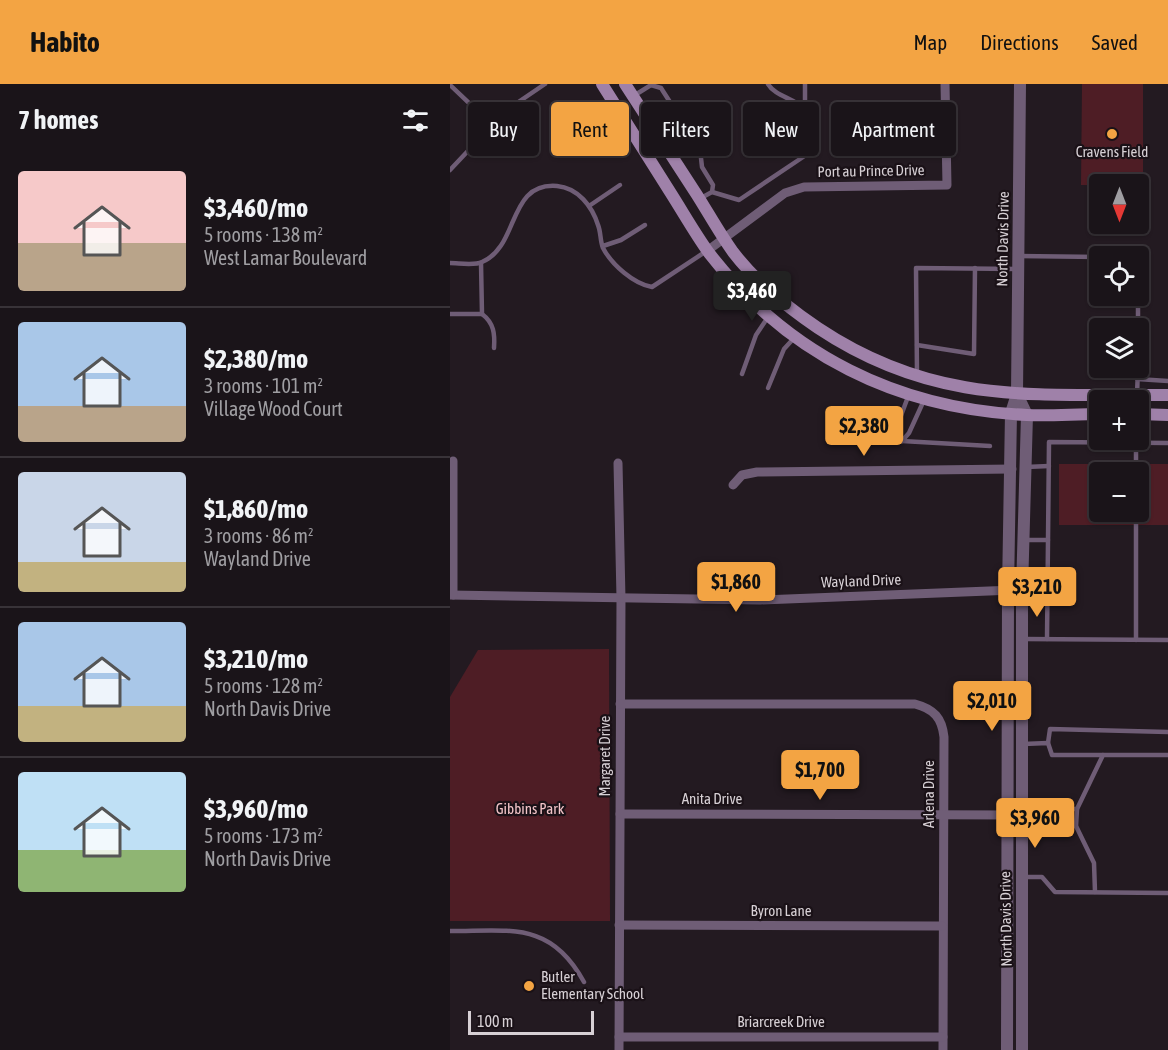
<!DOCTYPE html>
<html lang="en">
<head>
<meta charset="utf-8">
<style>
	:root { --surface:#1a1419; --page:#272126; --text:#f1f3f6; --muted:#9f9ea2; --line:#383338; --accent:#f3a443 }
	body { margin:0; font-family:"Asap Condensed",sans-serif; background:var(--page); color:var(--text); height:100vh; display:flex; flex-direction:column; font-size:22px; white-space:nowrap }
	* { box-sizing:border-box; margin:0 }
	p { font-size:20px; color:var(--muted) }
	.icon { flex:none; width:33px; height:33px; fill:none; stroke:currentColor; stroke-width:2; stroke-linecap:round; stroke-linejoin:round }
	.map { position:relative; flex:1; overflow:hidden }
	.details { display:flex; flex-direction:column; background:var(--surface); width:450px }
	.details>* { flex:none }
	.top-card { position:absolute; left:18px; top:18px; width:570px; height:54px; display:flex; gap:12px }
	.needle { width:39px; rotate:180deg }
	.controls { position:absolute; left:639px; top:90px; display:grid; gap:12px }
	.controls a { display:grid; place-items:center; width:60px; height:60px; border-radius:6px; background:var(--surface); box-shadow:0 2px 4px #0004,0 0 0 2px var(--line); font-size:30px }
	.scale { position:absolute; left:18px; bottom:15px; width:126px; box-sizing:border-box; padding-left:6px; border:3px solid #d7d0d5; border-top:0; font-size:16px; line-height:21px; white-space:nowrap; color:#d7d0d5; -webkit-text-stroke:4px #1a1117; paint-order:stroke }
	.price { position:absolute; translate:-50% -51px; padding:0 14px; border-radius:6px; background:var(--accent); color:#111; font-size:20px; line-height:39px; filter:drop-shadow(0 2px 3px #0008) }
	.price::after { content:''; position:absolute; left:50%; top:36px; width:18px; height:14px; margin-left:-9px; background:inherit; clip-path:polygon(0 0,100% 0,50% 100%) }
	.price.selected { background:#222; color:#fff }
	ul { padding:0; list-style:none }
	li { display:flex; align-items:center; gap:18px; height:150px; padding:0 18px }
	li+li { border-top:2px solid var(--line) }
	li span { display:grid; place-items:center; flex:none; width:168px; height:120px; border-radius:6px; color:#555 }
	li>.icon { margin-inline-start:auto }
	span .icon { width:72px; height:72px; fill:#fffc; stroke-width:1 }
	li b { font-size:26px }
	h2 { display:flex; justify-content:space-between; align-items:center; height:72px; padding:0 18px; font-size:26px }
	.pill { padding:0 21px; border-radius:6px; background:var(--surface); box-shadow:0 2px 4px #0004,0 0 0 2px var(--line); font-size:21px; line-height:54px }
	.pill.selected { background:var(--accent); color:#111 }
	header { display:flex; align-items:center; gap:36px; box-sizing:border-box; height:84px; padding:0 30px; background:var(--accent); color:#111 }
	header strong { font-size:28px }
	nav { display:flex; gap:33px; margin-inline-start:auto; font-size:21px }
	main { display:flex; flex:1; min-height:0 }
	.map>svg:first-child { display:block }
	.green { fill:#4e1d25; fill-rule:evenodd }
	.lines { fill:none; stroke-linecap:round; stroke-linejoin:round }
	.service { stroke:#6f5d76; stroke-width:4.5 }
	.minor { stroke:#6f5d76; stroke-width:9 }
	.tertiary { stroke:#6f5d76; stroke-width:12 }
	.secondary { stroke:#9f81a9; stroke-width:12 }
	.poi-dot { fill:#f3a443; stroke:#1a1117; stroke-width:2 }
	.labels { text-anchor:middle; stroke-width:4.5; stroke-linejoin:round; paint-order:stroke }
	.poi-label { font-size:15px; fill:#d7d0d5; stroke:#1a1117 }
	.street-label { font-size:15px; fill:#d7d0d5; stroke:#1a1117 }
	.park-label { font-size:15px; fill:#f2c4c8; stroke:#1a1117 }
</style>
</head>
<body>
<header>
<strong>Habito</strong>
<nav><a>Map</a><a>Directions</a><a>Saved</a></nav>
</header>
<main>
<section class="details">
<h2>7 homes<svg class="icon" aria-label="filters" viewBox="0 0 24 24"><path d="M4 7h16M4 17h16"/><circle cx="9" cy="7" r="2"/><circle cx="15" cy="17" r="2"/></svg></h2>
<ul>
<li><span style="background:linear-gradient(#f6c9c9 60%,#b9a48a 0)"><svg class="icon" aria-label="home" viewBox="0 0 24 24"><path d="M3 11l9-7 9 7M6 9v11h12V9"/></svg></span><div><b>$3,460/mo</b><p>5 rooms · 138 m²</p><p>West Lamar Boulevard</p></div></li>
<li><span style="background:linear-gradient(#a9c7e8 70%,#b9a48a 0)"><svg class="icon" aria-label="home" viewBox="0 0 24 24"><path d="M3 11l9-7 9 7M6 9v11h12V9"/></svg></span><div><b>$2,380/mo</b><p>3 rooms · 101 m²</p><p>Village Wood Court</p></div></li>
<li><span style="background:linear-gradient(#c9d6e8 75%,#c2b280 0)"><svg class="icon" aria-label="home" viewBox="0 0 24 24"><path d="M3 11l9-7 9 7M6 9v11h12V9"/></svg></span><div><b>$1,860/mo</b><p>3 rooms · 86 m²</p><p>Wayland Drive</p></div></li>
<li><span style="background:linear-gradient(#a9c7e8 70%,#c2b280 0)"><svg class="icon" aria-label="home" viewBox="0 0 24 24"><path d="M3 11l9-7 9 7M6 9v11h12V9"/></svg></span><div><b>$3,210/mo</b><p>5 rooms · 128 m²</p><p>North Davis Drive</p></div></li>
<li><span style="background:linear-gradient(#bfe0f5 65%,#8fb573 0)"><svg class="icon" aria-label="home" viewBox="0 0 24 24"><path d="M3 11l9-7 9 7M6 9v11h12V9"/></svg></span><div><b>$3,960/mo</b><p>5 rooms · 173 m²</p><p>North Davis Drive</p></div></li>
</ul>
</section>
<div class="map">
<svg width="718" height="966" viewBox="0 0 718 966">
	<rect width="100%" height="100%" fill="#231a21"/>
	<g class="green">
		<path d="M632 0H693V102L631 101Z"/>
		<path d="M609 380H718V441H609ZM650 388H688V428H650Z"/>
		<path d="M159 565 160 837H0V613L28 566Z"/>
	</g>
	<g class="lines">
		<g class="service">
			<path d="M0 1 39 38 95 0"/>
			<path d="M185 11 201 1 211 4 250 65 252 83 263 101 262 108"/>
			<path d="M355 25V0"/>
			<path d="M0 86 32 52 39 38"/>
			<path d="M251 114 262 108 289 116 356 71 355 25C343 14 325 12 318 0"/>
			<path d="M139 122 170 101"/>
			<path d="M153 162 171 156 195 141"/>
			<path d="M568 172 650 173"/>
			<path d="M0 179C9 179 24 182 32 178 70 162 57 98 107 102 128 104 142 122 148 141 151 148 150 157 153 164 162 181 184 200 202 203L255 168"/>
			<path d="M0 230H32L31 179"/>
			<path d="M32 230C44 239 45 250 44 264"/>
			<path d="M688 244V181"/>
			<path d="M467 261 524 270 525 184"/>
			<path d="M292 290 306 251 318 233"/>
			<path d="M467 290 466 184 568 185"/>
			<path d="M687 295 718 297"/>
			<path d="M318 304 334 265 345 253"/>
			<path d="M459 310 445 348 452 357 540 362"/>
			<path d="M687 311 688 284"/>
			<path d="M452 357 459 349 475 314"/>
			<path d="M576 383 599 382"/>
			<path d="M686 388V356"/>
			<path d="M574 456H598"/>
			<path d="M574 555 718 556"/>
			<path d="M597 555 599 358 718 359"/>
			<path d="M686 556V428"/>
			<path d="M598 659 600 645 718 648"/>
			<path d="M573 660 598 659 602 671H653"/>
			<path d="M573 730 586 725H627"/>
			<path d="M575 734 586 742H626"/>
			<path d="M573 793H592L605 808 718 809"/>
			<path d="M645 808 644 779 626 742 627 725 653 671H718"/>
			<path d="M0 847C61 847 101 837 134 898"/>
		</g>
		<g class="minor">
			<path d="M257 167 335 109 354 103 497 101 495 0"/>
			<path d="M168 379 171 514 169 966"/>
			<path d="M283 401 292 391 307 388 562 385"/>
			<path d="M0 511 310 516 564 506"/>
			<path d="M3 511V377"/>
			<path d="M170 620H465C484 625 492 634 494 653L493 966"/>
			<path d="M170 730 570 731"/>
			<path d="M169 841 492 842"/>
			<path d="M169 953H493"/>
		</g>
		<g class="tertiary">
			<path d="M567 310 577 331 572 506V966"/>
			<path d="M557 966 558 506 561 329 567 310 570 0"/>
		</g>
		<g class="secondary">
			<path d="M152 0C175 37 199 74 222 111 234 130 246 151 259 169 338 271 448 325 577 331 601 332 625 330 650 330"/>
			<path d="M175 0C199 37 223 74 247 111 259 130 270 150 283 168 306 198 337 223 368 244 485 322 584 310 718 311"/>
			<path d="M688 330 718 331"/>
		</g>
	</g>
	<g class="poi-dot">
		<circle cx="662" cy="50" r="6"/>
		<circle cx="79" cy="902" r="6"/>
	</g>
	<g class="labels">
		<g class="poi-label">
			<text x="662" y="73">Cravens Field</text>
			<text x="91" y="898" text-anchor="start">Butler<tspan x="91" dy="17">Elementary School</tspan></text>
		</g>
		<g class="street-label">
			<text transform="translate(421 87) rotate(-1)" y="5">Port au Prince Drive</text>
			<text transform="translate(553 155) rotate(-89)" y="5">North Davis Drive</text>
			<text transform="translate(411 497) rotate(-2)" y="5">Wayland Drive</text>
			<text transform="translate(155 672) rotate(-90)" y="5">Margaret Drive</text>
			<text transform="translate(479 710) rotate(-90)" y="5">Arlena Drive</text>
			<text x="262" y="720">Anita Drive</text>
			<text x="331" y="832">Byron Lane</text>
			<text transform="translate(556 835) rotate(-91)" y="5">North Davis Drive</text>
			<text x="331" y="943">Briarcreek Drive</text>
		</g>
		<g class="park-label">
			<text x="80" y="730">Gibbins Park</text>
		</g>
	</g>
</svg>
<div class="controls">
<a><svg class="needle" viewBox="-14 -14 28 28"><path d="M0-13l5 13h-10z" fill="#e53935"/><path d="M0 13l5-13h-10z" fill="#9f9ea2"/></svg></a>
<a><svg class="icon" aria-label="locate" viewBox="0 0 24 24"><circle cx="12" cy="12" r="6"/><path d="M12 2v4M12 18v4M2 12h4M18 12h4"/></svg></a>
<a><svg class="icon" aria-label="layers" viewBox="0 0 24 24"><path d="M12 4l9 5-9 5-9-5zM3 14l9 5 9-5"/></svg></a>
<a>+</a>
<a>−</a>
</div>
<div class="scale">100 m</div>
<b class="price selected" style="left:302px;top:238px">$3,460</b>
<b class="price" style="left:414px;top:373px">$2,380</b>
<b class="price" style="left:286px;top:529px">$1,860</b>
<b class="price" style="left:587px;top:534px">$3,210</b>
<b class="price" style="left:542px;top:648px">$2,010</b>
<b class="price" style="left:370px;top:717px">$1,700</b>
<b class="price" style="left:585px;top:765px">$3,960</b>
<div class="top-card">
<a class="pill">Buy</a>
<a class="pill selected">Rent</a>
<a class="pill">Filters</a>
<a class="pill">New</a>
<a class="pill">Apartment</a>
</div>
</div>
</main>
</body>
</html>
